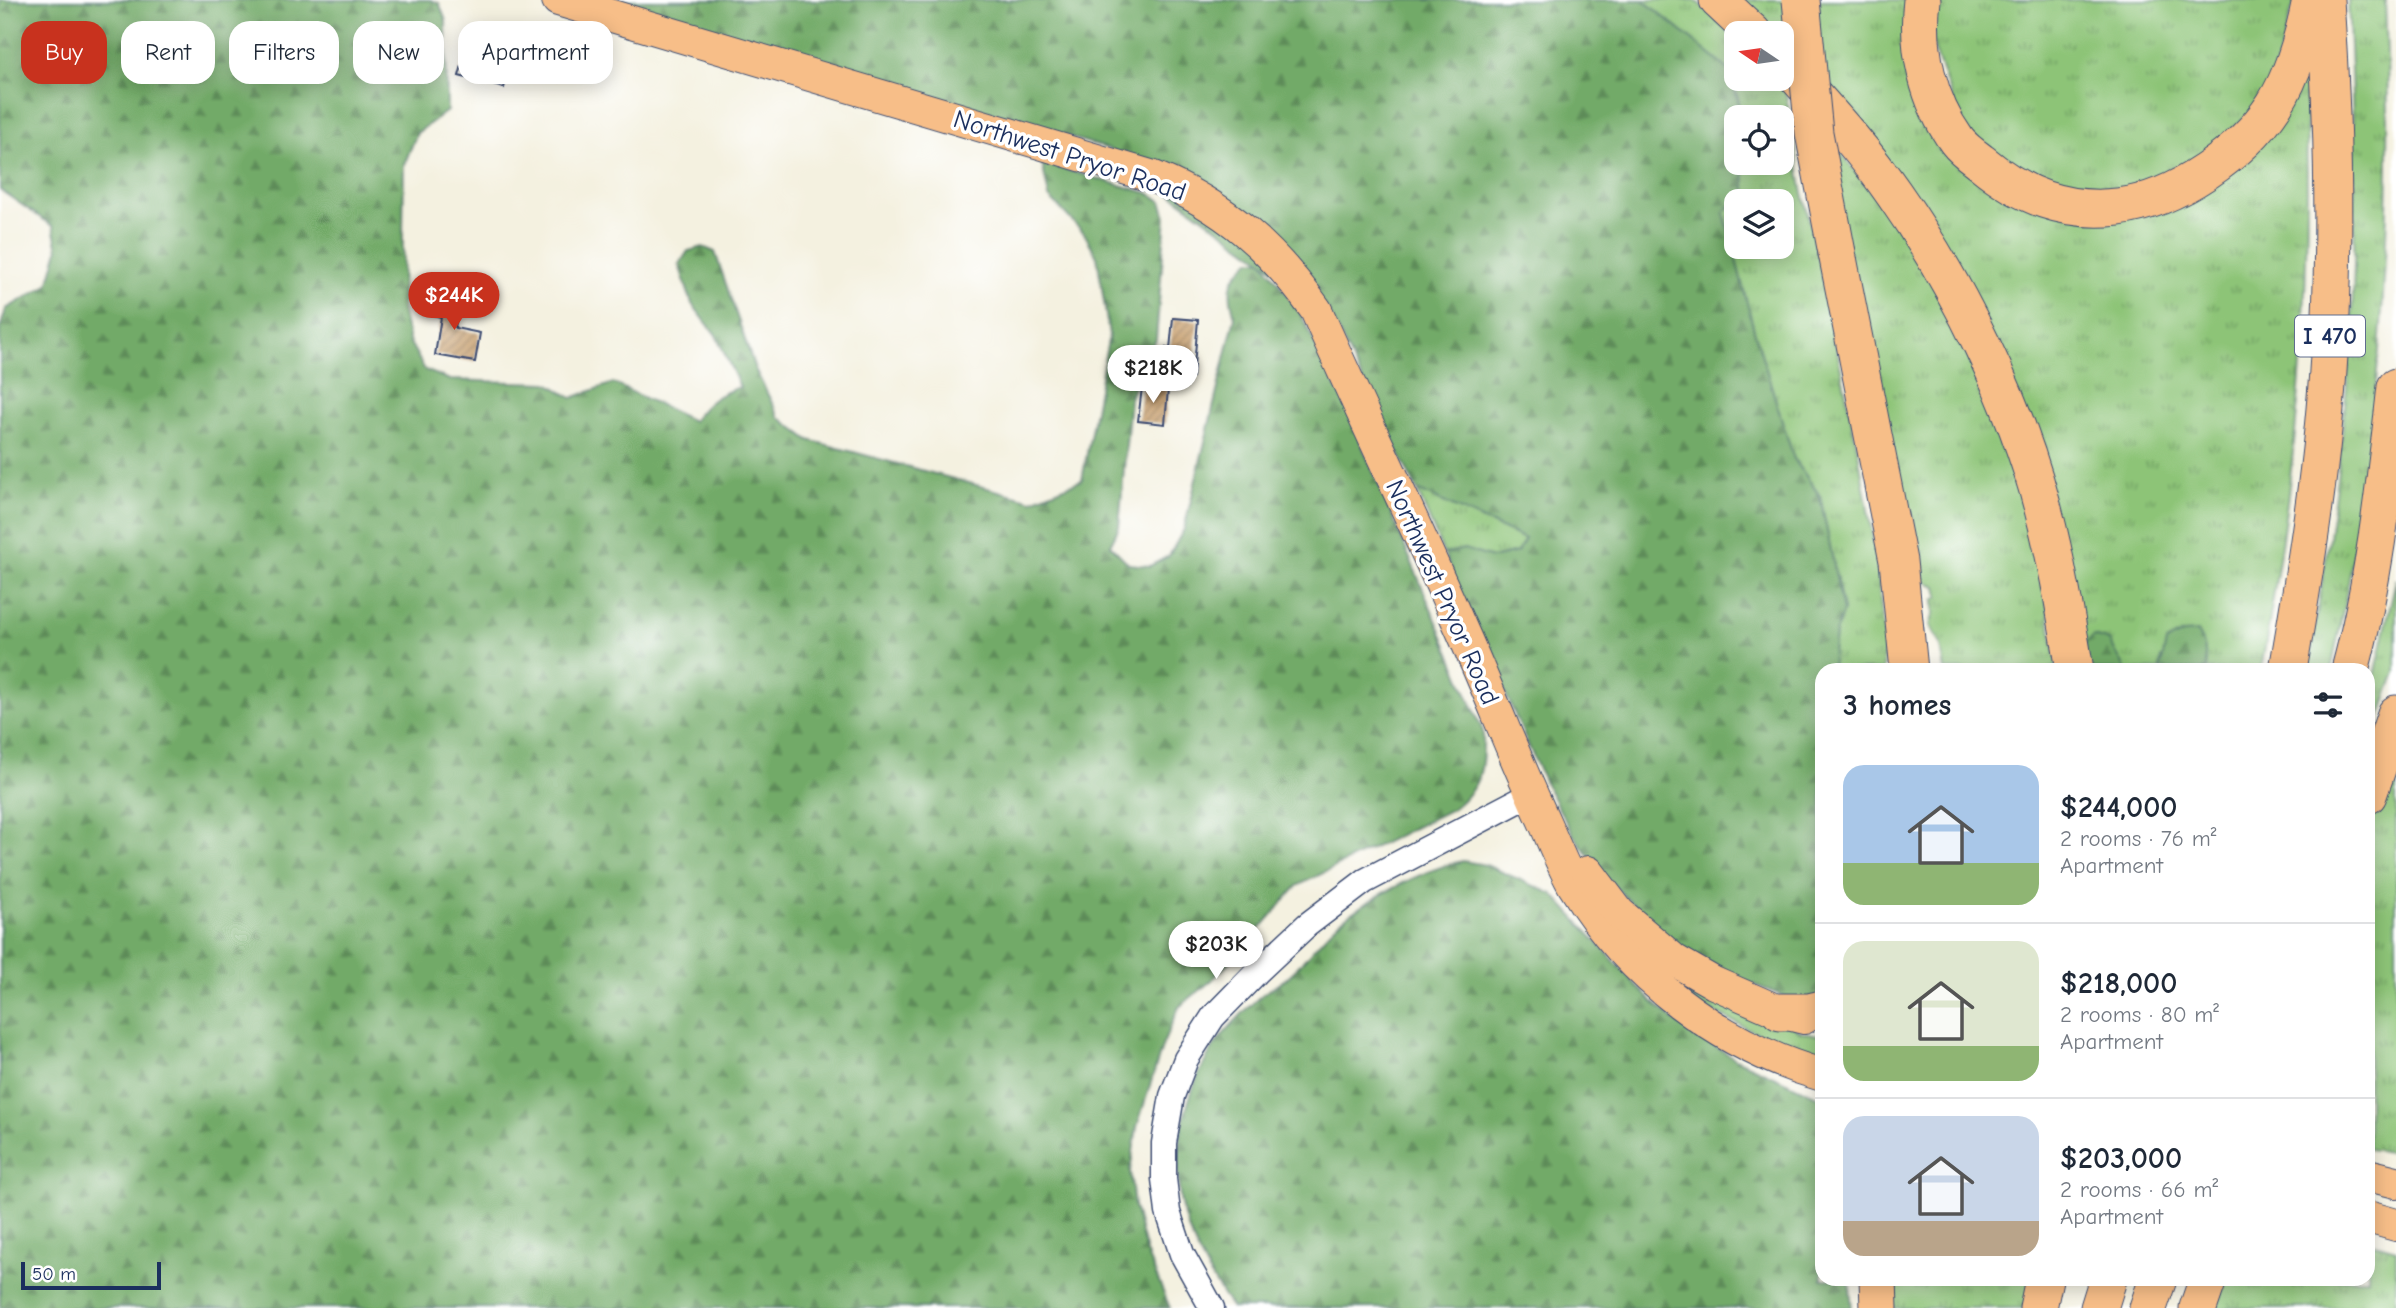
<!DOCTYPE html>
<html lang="en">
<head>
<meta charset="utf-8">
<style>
	:root { --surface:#fff; --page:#f2f2f3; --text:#1f2937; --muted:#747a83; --line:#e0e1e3; --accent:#c8321e }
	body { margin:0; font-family:"Comic Neue",sans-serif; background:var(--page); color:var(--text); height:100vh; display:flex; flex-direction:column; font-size:26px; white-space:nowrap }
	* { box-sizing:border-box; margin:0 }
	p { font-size:23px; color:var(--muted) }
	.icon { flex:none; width:38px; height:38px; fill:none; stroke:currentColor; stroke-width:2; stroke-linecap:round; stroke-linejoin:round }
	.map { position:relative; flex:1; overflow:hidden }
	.drawer { position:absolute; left:1815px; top:663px; width:560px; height:623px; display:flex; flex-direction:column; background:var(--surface); border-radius:21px; box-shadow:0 4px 18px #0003 }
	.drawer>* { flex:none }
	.top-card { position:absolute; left:21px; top:21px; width:665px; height:63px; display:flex; gap:14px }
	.needle { width:46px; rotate:283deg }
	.controls { position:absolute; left:1724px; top:21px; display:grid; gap:14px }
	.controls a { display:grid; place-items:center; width:70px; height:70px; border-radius:14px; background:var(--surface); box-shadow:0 4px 18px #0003; font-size:35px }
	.scale { position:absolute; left:21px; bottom:18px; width:140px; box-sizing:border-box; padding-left:7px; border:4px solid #1b2f5e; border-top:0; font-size:19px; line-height:24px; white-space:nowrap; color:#1b2f5e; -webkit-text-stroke:5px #fff; paint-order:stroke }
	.price { position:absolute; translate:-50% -60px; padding:0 16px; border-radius:24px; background:#fff; color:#222; font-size:23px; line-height:46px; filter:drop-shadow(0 2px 4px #0008) }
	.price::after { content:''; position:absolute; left:50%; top:42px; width:21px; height:16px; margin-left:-10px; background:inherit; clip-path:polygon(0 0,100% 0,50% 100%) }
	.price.current { background:var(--accent); color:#fff }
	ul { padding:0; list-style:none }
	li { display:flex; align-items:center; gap:21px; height:175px; padding:0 28px }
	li+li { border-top:2px solid var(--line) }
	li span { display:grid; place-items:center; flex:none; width:196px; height:140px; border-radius:21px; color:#555 }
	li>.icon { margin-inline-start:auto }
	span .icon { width:84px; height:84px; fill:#fffc; stroke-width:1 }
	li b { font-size:30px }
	h2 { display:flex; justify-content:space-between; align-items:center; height:84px; padding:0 28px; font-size:30px }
	.chip { padding:0 24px; border-radius:21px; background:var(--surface); box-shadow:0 4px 18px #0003; font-size:24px; line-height:63px }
	.chip.current { background:var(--accent); color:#fff }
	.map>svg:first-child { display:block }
	.grass { fill:url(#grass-tufts); stroke:#547a6a; stroke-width:2 }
	.forest { fill:url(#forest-firs); stroke:#466c63; stroke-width:2 }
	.building { fill:url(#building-hatch) }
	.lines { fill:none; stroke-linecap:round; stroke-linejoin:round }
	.minor-casing { stroke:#3c4c72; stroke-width:27 }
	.major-casing { stroke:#3c4c72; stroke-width:34 }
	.highway-casing { stroke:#3c4c72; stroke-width:39 }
	.minor { stroke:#fff; stroke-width:24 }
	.major { stroke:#f7be88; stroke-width:32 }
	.highway { stroke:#f7be88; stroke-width:37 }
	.highway-bridge-casing { stroke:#3c4c72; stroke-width:39; stroke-linecap:butt }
	.highway-bridge { stroke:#f7be88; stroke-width:37 }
	.labels { text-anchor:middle; stroke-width:7; stroke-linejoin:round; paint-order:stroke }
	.shield { fill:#fff; stroke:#5f6d8e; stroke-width:2 }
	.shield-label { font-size:24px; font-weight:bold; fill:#1b2f5e }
	.street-label { font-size:26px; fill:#1b2f5e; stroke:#fff }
</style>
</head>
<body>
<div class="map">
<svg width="2396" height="1308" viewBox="0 0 2396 1308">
	<defs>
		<pattern id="grass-tufts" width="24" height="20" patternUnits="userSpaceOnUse" patternTransform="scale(1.75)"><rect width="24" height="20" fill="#8dc477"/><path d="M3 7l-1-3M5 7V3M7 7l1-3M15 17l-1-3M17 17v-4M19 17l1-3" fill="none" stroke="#72a065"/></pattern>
		<pattern id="forest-firs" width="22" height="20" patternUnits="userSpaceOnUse" patternTransform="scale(1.75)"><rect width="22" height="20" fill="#72aa68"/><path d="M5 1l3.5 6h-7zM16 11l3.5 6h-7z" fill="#5d8b59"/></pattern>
		<pattern id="building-hatch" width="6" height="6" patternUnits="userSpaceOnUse" patternTransform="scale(1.75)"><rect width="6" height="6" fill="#c8a171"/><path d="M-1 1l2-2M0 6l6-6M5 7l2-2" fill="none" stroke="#a28460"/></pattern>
	</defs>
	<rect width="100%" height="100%" fill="#fff"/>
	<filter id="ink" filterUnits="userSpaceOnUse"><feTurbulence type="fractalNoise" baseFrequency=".0143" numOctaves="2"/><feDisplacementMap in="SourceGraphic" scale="14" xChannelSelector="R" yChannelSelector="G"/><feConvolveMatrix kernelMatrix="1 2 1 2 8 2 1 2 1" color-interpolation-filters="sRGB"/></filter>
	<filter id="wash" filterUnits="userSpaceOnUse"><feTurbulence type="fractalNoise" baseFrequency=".00686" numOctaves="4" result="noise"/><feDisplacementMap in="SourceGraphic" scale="28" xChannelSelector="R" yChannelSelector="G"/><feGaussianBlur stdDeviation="1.57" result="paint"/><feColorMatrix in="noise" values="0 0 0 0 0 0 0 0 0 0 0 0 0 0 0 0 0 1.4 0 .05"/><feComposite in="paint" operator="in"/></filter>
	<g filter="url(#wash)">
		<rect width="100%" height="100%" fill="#f4f1e0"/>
		<g class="grass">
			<path d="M1643 0H1695L1736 38V79H1779L1784 83 1802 189 1819 262 1858 452 1877 562 1884 643 1883 670H1831L1835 633 1843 611 1820 496 1794 459 1755 334 1723 212 1736 203V247H1782V201H1739L1746 196 1743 163H1782V117H1739V102L1729 70Z"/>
			<path d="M1728 0H1912L1931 120 2107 222 2303 82 2306 86C2307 163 2308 239 2304 316 2298 435 2282 553 2261 670H2207L2204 645 2161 658 2160 670H2126L2109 641 2085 643 2010 390 1782 50V33H1766Z"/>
			<path d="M1935 0H2295L2265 100 2162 189 2044 193 1963 130 1932 42Z"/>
			<path d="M2348 0H2385C2396 226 2379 449 2331 670L2308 669C2331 536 2350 402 2354 266 2356 178 2352 89 2348 0Z"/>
			<path d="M1822 127 1924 263 2000 424 2037 544 2057 666 2047 670H1945L1941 646 1930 625 1934 613V600L1939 597 1937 586 1911 577Z"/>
			<path d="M1417 490 1525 539 1518 552 1492 558 1464 549 1444 554Z"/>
			<path d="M2396 579V672L2368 750V708Z"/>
			<path d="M2396 747V1153L2368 1149V833Z"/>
			<path d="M1582 880 1800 1031 1822 1036V1064L1688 1000Z"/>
			<path d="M2368 1242 2396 1250V1308H2217L2226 1279H2368Z"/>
			<path d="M1890 1279H2032L2026 1308H1891Z"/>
		</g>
		<g class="forest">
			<path d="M0 0H430L439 3 446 21 447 111 417 133 404 165 402 309 409 341 425 370 450 380 548 383 572 398 613 383 693 421C706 402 718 394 740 387L716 335 692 304 679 265 688 251 703 247 715 252 755 369 779 417 809 440 1032 500 1082 480 1109 335 1097 256 1084 233 1049 197 1042 163 1148 193 1161 201 1166 216 1156 340 1141 363 1130 399 1119 527 1110 545 1129 564 1150 566 1169 556 1184 529 1235 317C1227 287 1228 282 1250 260H1262L1299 311 1342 398 1483 731C1484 766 1483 785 1454 808L1297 886 1246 945 1211 981 1179 1007 1163 1044 1137 1127 1130 1171 1134 1206 1146 1252 1170 1308H0V329L6 309 48 285 58 250 53 226 0 190Z"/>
			<path d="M615 0H1643L1729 70 1739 103V117H1736V163H1743L1746 196 1736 201 1724 212 1755 334 1794 459 1820 496 1843 611 1835 633 1831 670H1822V998L1791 999 1726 974 1676 947 1604 876 1572 833 1545 783 1444 554 1464 549 1492 558 1517 552 1525 539 1417 490 1326 307 1109 149Z"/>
			<path d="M2197 632 2204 645 2207 670H2160L2166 642 2183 633Z"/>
			<path d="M2094 636 2109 641 2126 670H2095L2084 665 2085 643Z"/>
			<path d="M1463 861 1486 865 1553 894 1647 997 1681 1026 1738 1060 1822 1098V1279H1849L1852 1308H1232C1211 1280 1185 1233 1180 1198 1173 1146 1186 1089 1215 1045 1223 1033 1255 999 1267 991 1276 985 1284 982 1292 973 1307 958 1320 940 1335 926 1365 900 1424 869 1463 861Z"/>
		</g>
		<g id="blocks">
			<g class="building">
				<path d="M479 50 497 55 496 61 510 65 504 88 459 76 466 51 478 55Z"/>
				<path d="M436 294 460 298 455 328 480 333 475 362 435 355 441 317 432 315Z"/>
				<path d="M1173 318 1198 320 1193 377 1164 374 1166 348 1170 349Z"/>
				<path d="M1142 387 1168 389 1165 424 1138 421Z"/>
			</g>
		</g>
	</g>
	<g filter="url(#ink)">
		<use href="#blocks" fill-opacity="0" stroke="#3c4c72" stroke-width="2"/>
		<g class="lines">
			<g class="minor-casing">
				<path id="minor" d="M1212 1308 1182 1254 1168 1212 1164 1179V1143L1172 1096 1186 1059 1213 1017 1257 972 1307 925 1365 881 1531 794"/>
			</g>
			<g class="major-casing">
				<g id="major">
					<path d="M558 0 1154 177C1225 206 1272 248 1316 310 1362 415 1413 518 1459 624 1488 688 1513 754 1543 819 1553 841 1562 865 1574 886 1629 976 1720 1046 1822 1075"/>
					<path d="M1588 872 1619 913 1674 960 1714 983 1780 1012 1804 1018"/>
					<path d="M2368 1175 2396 1182"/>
					<path d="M2368 1217 2396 1225"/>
				</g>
			</g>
			<g class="highway-casing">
				<g id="highway">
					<path d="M1718 0 1753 33"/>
					<path d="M1922 0C1916 49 1928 101 1957 141 1963 149 1973 156 1981 162 2022 196 2064 213 2118 207 2176 200 2243 153 2274 105 2294 74 2304 35 2311 0"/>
					<path d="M1782 60C1820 103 1861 146 1894 194 1958 285 2015 401 2043 509 2057 562 2066 616 2075 670"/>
					<path d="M1837 253 1898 561 1909 670"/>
					<path d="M2288 670C2306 566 2323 460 2329 355 2336 237 2333 118 2325 0"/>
					<path d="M2350 670C2375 578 2385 482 2396 387"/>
					<path d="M2368 795 2396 714"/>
					<path d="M1780 1012H1809L1822 1009"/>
					<path d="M1878 1279 1879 1308"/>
					<path d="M2038 1308 2044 1279"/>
					<path d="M2099 1308 2108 1279"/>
					<path d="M2148 1308 2158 1279"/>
					<path d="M2198 1308 2208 1279"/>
				</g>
			</g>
			<use href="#minor" class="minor"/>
			<use href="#major" class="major"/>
			<use href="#highway" class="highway"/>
			<g class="highway-bridge-casing">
				<path id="highway-bridge" d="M1801 0 1814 133 1837 253"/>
			</g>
			<use href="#highway-bridge" class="highway-bridge"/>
		</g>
	</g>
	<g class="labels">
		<rect class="shield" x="2295" y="315.5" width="70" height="41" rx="5"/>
		<g class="shield-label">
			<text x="2330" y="344">I 470</text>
		</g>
		<g class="street-label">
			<text transform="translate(1070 155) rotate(18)" y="9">Northwest Pryor Road</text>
			<text transform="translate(1443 592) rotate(66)" y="9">Northwest Pryor Road</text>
		</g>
	</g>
</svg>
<div class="controls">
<a><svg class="needle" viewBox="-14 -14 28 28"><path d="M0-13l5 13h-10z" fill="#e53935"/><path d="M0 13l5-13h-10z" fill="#747a83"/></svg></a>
<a><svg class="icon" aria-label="locate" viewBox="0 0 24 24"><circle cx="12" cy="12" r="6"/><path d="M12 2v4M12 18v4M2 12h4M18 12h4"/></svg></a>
<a><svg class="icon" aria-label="layers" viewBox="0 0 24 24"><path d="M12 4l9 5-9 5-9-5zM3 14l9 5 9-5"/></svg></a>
</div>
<div class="scale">50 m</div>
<b class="price current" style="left:454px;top:332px">$244K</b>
<b class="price" style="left:1153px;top:405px">$218K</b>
<b class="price" style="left:1216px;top:981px">$203K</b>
<div class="top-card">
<a class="chip current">Buy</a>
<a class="chip">Rent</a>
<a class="chip">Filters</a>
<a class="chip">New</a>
<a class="chip">Apartment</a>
</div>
<section class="drawer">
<h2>3 homes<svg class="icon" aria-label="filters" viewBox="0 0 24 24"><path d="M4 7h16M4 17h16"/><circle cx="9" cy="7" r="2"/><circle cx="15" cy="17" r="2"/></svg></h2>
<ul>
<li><span style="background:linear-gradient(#a9c7e8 70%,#8fb573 0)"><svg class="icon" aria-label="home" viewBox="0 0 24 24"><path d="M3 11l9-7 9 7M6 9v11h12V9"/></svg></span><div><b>$244,000</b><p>2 rooms · 76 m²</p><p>Apartment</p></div></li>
<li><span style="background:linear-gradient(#dfe7d0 75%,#8fb573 0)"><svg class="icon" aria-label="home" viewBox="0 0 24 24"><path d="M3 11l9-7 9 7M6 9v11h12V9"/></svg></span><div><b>$218,000</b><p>2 rooms · 80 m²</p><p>Apartment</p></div></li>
<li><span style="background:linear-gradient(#c9d6e8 75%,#b9a48a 0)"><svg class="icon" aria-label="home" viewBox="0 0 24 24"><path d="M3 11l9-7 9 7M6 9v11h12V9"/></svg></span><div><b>$203,000</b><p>2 rooms · 66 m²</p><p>Apartment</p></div></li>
</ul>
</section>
</div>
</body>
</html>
